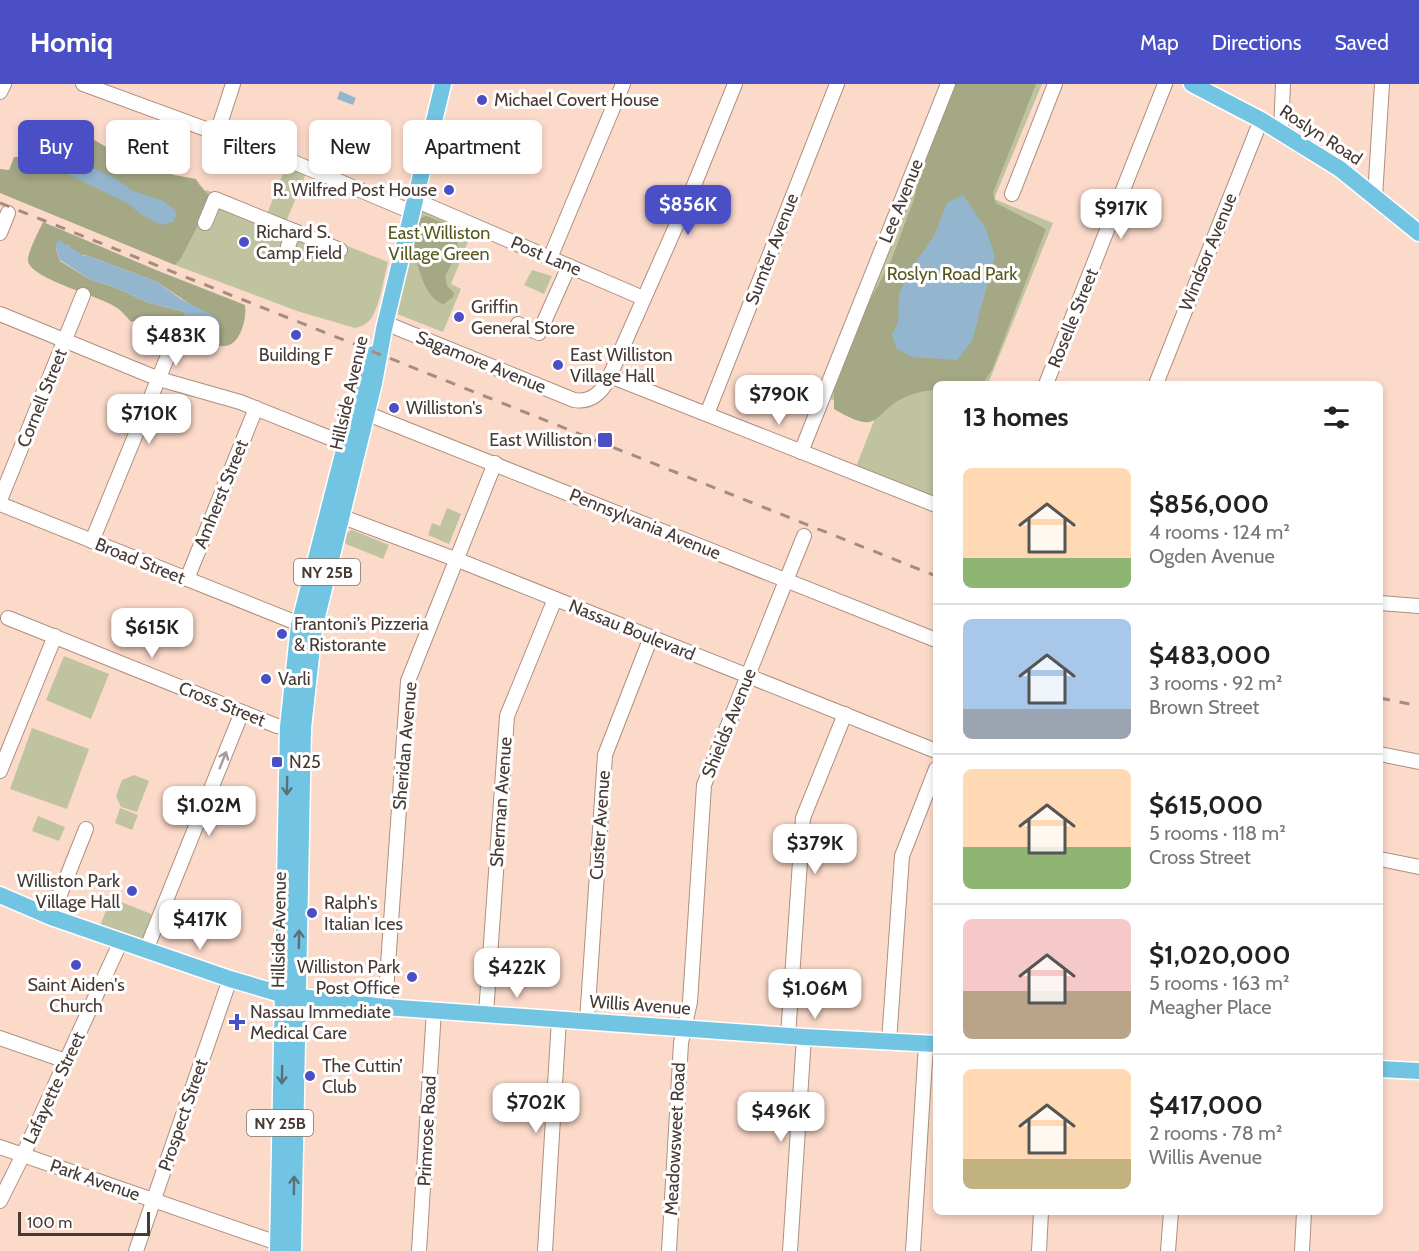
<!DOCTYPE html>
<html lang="en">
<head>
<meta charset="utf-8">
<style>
	:root { --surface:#fff; --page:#f2f2f2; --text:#222; --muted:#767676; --line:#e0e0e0; --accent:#4a4fc5 }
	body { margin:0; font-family:Cabin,sans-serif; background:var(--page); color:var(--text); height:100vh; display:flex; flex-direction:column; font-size:22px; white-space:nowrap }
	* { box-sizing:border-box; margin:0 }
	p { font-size:20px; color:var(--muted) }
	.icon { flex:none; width:33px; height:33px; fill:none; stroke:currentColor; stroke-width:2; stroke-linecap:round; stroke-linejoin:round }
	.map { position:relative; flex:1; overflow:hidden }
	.side { position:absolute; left:933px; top:297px; width:450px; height:834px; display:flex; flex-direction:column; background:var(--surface); border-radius:9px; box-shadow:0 3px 9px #0003 }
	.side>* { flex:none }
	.guide { position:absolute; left:18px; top:36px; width:570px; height:54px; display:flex; gap:12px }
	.scale { position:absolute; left:18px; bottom:15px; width:132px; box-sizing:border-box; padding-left:6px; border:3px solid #473933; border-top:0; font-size:16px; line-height:21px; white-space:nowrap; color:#473933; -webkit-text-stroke:4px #fff; paint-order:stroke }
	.price { position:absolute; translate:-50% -51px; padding:0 14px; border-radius:12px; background:#fff; color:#222; font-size:20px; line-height:39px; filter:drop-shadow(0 2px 3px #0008) }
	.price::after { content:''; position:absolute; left:50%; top:36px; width:18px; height:14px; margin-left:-9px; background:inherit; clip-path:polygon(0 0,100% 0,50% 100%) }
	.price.selected { background:var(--accent); color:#fff }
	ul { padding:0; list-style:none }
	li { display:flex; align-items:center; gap:18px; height:150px; padding:0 30px }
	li+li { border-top:2px solid var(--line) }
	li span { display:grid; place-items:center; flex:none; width:168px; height:120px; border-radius:9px; color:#555 }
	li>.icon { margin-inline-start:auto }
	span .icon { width:72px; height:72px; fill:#fffc; stroke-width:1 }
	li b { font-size:26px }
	h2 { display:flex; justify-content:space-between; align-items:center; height:72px; padding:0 30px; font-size:26px }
	.tag { padding:0 21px; border-radius:9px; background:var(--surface); box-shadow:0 3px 9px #0003; font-size:21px; line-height:54px }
	.tag.selected { background:var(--accent); color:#fff }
	header { display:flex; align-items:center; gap:36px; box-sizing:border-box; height:84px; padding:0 30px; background:var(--accent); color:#fff }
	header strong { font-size:28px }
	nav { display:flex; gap:33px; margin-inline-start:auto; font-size:21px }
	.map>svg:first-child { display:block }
	.green { fill:#c0c3a0 }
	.forest { fill:#a5a884; fill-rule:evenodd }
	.water { fill:#93b5cd }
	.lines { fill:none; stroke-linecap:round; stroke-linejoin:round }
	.minor-casing { stroke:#ae8f80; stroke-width:16 }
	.major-casing { stroke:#fff; stroke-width:19 }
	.minor { stroke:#fff; stroke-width:14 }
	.major { stroke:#72c4e3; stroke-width:16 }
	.rail { stroke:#a58c81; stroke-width:3; stroke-dasharray:10 10; stroke-linecap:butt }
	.oneway { stroke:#a39c99 }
	.oneway2 { stroke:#587179 }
	.poi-dot { fill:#4a4fc5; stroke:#fff; stroke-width:2 }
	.labels { text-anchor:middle; stroke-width:6; stroke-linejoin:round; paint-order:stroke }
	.shield { fill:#fff; stroke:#7e7470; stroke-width:1.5 }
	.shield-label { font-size:16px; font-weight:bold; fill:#473933 }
	.poi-label { font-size:18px; fill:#473933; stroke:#fff; text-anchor:start }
	.street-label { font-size:18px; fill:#473933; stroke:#fff }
	.park-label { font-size:18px; fill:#56591d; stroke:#fff }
</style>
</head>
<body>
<header>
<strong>Homiq</strong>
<nav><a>Map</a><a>Directions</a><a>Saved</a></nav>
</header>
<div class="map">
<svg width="1419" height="1167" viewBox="0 0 1419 1167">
	<rect width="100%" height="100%" fill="#fcdaca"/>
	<g class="green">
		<path d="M947 0H1042L994 115 1053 139 988 300H936V421L854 388 875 334 823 312Z"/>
		<path d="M288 77 308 85 286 138 388 178C384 192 379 229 368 238 365 241 359 243 355 244L297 227 175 181 206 106 267 130Z"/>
		<path d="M420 121 474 143 451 200 461 205 443 248 397 230Z"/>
		<path d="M532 186 552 192 544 210 524 201Z"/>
		<path d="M447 424 461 430 449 460 428 451 432 439 440 442Z"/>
		<path d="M352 446 389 461 383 475 346 460 344 456 346 449Z"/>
		<path d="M64 572 109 590 91 635 46 616Z"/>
		<path d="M32 644 89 665 67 725 10 705Z"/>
		<path d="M134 691 149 697 137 728 121 723 116 712 122 696Z"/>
		<path d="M120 724 138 731 132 746 115 739Z"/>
		<path d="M38 732 65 743 59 757 32 747Z"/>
		<path d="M111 814 159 833 146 866 97 849Z"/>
	</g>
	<g class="forest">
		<path d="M954 0H1036L993 109 996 119 1046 145 992 286 982 300H936V306C918 307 902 312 888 324 882 329 878 336 869 338 859 340 843 330 834 325V304L867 222 891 177 914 115 922 79ZM947 120 980 225 972 257 892 250 898 240 909 187 934 153Z"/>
		<path d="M38 41H43L62 50 91 54 128 76 141 81 160 85 174 91 196 95C200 103 207 107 211 116L181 174 175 181 0 109V85L9 86 14 73H26L29 70Z"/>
		<path d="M426 132 444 139 457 153 458 168 445 192 447 202 454 209 453 213 444 220C424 216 414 174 414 155 414 147 418 139 422 133Z"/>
		<path d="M43 138 156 186 245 221C247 235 240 265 221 262 214 262 213 258 207 260L202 252 180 250 166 242 156 243 152 247C149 238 139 234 131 238 126 232 121 226 114 222 99 212 31 195 28 177 27 169 39 147 43 138ZM68 161C72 167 81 172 89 172L157 198 193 222 187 232 182 227 149 219 114 203 91 196 60 177 56 164Z"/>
	</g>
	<g class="water">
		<path d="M340 7 356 14 353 21 337 15Z"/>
		<path d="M48 72 70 76 97 86 113 93 133 107 162 116 175 126 176 132 173 138 161 141 142 131 127 119 55 84Z"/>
		<path d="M963 111 986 145 995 172 972 257 957 276 911 273 896 264 892 250 898 240 899 211 909 187 934 153 947 119Z"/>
		<path d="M59 156 84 172H89L157 198 181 215 217 234 220 238V242L214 244 205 243 191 236 182 227 149 219 114 203 91 196 60 176 55 160Z"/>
	</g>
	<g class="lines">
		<g class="minor-casing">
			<g id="minor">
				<path d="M83 0 279 72 412 128"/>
				<path d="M0 8 4 0"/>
				<path d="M1281 48 1283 0"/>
				<path d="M217 49 233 0"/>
				<path d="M1012 110 1055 0"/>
				<path d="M1375 113 1382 0"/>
				<path d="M415 116 643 214"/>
				<path d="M205 139 215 115 294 147 288 162 289 165"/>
				<path d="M294 147 340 166"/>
				<path d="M0 149 8 129"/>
				<path d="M550 174 623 0"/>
				<path d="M0 230 159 295 240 318 330 354 356 361"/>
				<path d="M385 239 574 316C590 319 601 309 608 296L695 99 735 0"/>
				<path d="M518 240 539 249 569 182"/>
				<path d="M610 292 936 421"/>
				<path d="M1046 300 1165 0"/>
				<path d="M1156 300 1261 36"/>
				<path d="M358 326 936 556"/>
				<path d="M707 330 837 0"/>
				<path d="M801 368 948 0"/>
				<path d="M0 416 83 211"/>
				<path d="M0 420 307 543"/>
				<path d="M332 429 463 478 936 667"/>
				<path d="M92 457 176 252"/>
				<path d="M187 495 256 324"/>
				<path d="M1380 519 1419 522"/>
				<path d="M8 534 277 642 297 644"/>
				<path d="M1380 670 1419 678"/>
				<path d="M0 687 55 552"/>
				<path d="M1380 775 1419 783"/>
				<path d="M51 833 86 745"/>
				<path d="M146 866 242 628"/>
				<path d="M385 923 408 597 495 379"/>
				<path d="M486 930 507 632 555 515"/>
				<path d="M587 937 605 671 651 553"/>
				<path d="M788 952 803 734 845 630"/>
				<path d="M0 954 66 977"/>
				<path d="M889 958 902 772 936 685"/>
				<path d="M0 1063 260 1153 278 1159H288"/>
				<path d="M0 1117 23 1071 121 857"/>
				<path d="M136 1167 230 895"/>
				<path d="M419 1167 434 926"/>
				<path d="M545 1167 559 935"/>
				<path d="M669 1167 681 959 690 918 704 701 804 452"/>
				<path d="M790 1167 804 953"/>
				<path d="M913 1167 926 960"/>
				<path d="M1039 1167 1041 1128"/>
				<path d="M1168 1167 1171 1128"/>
				<path d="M1302 1167 1304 1128"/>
			</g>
		</g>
		<g class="major-casing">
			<g id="major">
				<path d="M1192 0 1261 36 1340 85 1419 149"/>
				<path d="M0 811 51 833 230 895 284 911 385 923 804 953 936 960"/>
				<path d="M1380 985 1419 987"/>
				<path d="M278 1167 288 643 299 541 360 304 373 270"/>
				<path d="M293 1167 303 644 314 545 374 299 384 245 443 0"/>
			</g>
		</g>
		<use href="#minor" class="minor"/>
		<use href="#major" class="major"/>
		<g class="rail">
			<path d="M0 119 936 492"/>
			<path d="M1380 614 1419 622"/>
		</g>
	</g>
	<defs><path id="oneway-shaft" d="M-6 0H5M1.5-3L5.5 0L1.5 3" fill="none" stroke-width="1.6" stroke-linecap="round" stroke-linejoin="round" transform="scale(1.5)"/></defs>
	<use class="oneway" href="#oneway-shaft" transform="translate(223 676) rotate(-68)"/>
	<g class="oneway2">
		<use href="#oneway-shaft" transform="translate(287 702) rotate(91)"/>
		<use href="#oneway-shaft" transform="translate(299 855) rotate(-89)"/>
		<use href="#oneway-shaft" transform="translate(282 991) rotate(91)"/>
		<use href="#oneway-shaft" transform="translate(294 1101) rotate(-89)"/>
	</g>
	<g class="poi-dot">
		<circle cx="482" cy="16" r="6"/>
		<circle cx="449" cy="106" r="6"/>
		<circle cx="244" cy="158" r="6"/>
		<circle cx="459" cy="233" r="6"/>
		<circle cx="296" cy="251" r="6"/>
		<circle cx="558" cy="281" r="6"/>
		<circle cx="394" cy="324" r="6"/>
		<rect x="597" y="348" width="16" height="16" rx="3"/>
		<circle cx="282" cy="550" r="6"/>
		<circle cx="266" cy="595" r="6"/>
		<rect x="271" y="672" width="12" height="12" rx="3"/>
		<circle cx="132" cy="807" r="6"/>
		<circle cx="312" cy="829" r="6"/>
		<circle cx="76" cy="881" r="6"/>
		<circle cx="412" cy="893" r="6"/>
		<path d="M234 929h6v6h6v6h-6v6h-6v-6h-6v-6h6z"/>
		<circle cx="310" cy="992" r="6"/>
	</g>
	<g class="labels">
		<g class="shield">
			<rect x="294" y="475" width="66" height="26" rx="4.5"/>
			<rect x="247" y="1026" width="66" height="26" rx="4.5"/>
		</g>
		<g class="shield-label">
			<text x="327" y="494">NY 25B</text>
			<text x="280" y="1045">NY 25B</text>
		</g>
		<g class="poi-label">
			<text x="494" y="22">Michael Covert House</text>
			<text x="437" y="112" text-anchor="end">R. Wilfred Post House</text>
			<text x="256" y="154">Richard S.<tspan x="256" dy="21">Camp Field</tspan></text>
			<text x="471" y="229">Griffin<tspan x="471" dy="21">General Store</tspan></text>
			<text x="296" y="277" text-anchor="middle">Building F</text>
			<text x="570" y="277">East Williston<tspan x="570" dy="21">Village Hall</tspan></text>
			<text x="406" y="330">Williston's</text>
			<text x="592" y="362" text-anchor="end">East Williston</text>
			<text x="294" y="546">Frantoni’s Pizzeria<tspan x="294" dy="21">&amp; Ristorante</tspan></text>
			<text x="278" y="601">Varli</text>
			<text x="289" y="684">N25</text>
			<text x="120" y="803" text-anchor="end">Williston Park<tspan x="120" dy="21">Village Hall</tspan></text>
			<text x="324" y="825">Ralph's<tspan x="324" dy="21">Italian Ices</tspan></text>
			<text x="400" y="889" text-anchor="end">Williston Park<tspan x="400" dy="21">Post Office</tspan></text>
			<text x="76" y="907" text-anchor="middle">Saint Aiden's<tspan x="76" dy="21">Church</tspan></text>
			<text x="250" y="934">Nassau Immediate<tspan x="250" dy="21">Medical Care</tspan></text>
			<text x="322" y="988">The Cuttin’<tspan x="322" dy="21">Club</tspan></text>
		</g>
		<g class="street-label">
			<text transform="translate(1321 51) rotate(33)" y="6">Roslyn Road</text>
			<text transform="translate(901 117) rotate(-68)" y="6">Lee Avenue</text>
			<text transform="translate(772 165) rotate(-69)" y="6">Sumter Avenue</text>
			<text transform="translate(1208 168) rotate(-68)" y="6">Windsor Avenue</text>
			<text transform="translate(546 172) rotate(23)" y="6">Post Lane</text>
			<text transform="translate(1073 234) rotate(-68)" y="6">Roselle Street</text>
			<text transform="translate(481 278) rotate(22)" y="6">Sagamore Avenue</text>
			<text transform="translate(349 309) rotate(-77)" y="6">Hillside Avenue</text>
			<text transform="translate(42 314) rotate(-68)" y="6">Cornell Street</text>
			<text transform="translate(221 410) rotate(-68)" y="6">Amherst Street</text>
			<text transform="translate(645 440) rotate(22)" y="6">Pennsylvania Avenue</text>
			<text transform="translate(140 477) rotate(22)" y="6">Broad Street</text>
			<text transform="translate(632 546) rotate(22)" y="6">Nassau Boulevard</text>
			<text transform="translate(222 620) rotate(22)" y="6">Cross Street</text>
			<text transform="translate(729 639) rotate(-68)" y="6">Shields Avenue</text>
			<text transform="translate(405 662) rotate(-85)" y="6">Sheridan Avenue</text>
			<text transform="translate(501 718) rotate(-86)" y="6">Sherman Avenue</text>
			<text transform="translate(600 741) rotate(-86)" y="6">Custer Avenue</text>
			<text transform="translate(279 846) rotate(-89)" y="6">Hillside Avenue</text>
			<text transform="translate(640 921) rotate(4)" y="6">Willis Avenue</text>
			<text transform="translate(54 1004) rotate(-65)" y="6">Lafayette Street</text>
			<text transform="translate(183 1031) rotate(-71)" y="6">Prospect Street</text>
			<text transform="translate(427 1047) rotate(-87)" y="6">Primrose Road</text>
			<text transform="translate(675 1055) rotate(-87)" y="6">Meadowsweet Road</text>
			<text transform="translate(95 1096) rotate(19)" y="6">Park Avenue</text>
		</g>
		<g class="park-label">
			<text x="439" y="155">East Williston<tspan x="439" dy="21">Village Green</tspan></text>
			<text x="952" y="196">Roslyn Road Park</text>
		</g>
	</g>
</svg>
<div class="scale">100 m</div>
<b class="price selected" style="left:688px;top:152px">$856K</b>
<b class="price" style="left:1121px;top:156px">$917K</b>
<b class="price" style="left:176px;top:283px">$483K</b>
<b class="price" style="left:779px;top:342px">$790K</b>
<b class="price" style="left:149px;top:361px">$710K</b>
<b class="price" style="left:152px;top:575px">$615K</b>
<b class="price" style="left:209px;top:753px">$1.02M</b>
<b class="price" style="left:815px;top:791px">$379K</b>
<b class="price" style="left:200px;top:867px">$417K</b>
<b class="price" style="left:517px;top:915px">$422K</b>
<b class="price" style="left:815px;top:936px">$1.06M</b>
<b class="price" style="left:536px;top:1050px">$702K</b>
<b class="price" style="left:781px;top:1059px">$496K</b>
<div class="guide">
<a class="tag selected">Buy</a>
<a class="tag">Rent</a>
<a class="tag">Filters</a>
<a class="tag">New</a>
<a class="tag">Apartment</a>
</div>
<section class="side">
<h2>13 homes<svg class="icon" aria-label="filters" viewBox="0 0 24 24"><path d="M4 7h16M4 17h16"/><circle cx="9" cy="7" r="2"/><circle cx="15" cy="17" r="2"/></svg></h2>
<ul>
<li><span style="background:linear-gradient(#ffd9b3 75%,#8fb573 0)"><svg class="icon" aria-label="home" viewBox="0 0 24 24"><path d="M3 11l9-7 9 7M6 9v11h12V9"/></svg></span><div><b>$856,000</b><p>4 rooms · 124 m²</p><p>Ogden Avenue</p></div></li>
<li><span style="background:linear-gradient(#a9c7e8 75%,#9aa5b1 0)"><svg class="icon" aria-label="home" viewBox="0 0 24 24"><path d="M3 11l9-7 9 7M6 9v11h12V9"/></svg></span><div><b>$483,000</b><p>3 rooms · 92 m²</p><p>Brown Street</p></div></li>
<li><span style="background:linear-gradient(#ffd9b3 65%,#8fb573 0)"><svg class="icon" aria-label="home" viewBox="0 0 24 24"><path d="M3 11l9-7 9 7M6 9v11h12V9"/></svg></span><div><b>$615,000</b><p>5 rooms · 118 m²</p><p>Cross Street</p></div></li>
<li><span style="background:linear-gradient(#f6c9c9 60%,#b9a48a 0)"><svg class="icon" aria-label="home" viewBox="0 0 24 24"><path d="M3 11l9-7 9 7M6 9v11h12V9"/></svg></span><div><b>$1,020,000</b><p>5 rooms · 163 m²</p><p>Meagher Place</p></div></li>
<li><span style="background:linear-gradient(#ffd9b3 75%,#c2b280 0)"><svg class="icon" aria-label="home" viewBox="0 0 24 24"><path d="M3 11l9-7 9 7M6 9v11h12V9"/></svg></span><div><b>$417,000</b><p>2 rooms · 78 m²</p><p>Willis Avenue</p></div></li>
</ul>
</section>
</div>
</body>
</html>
